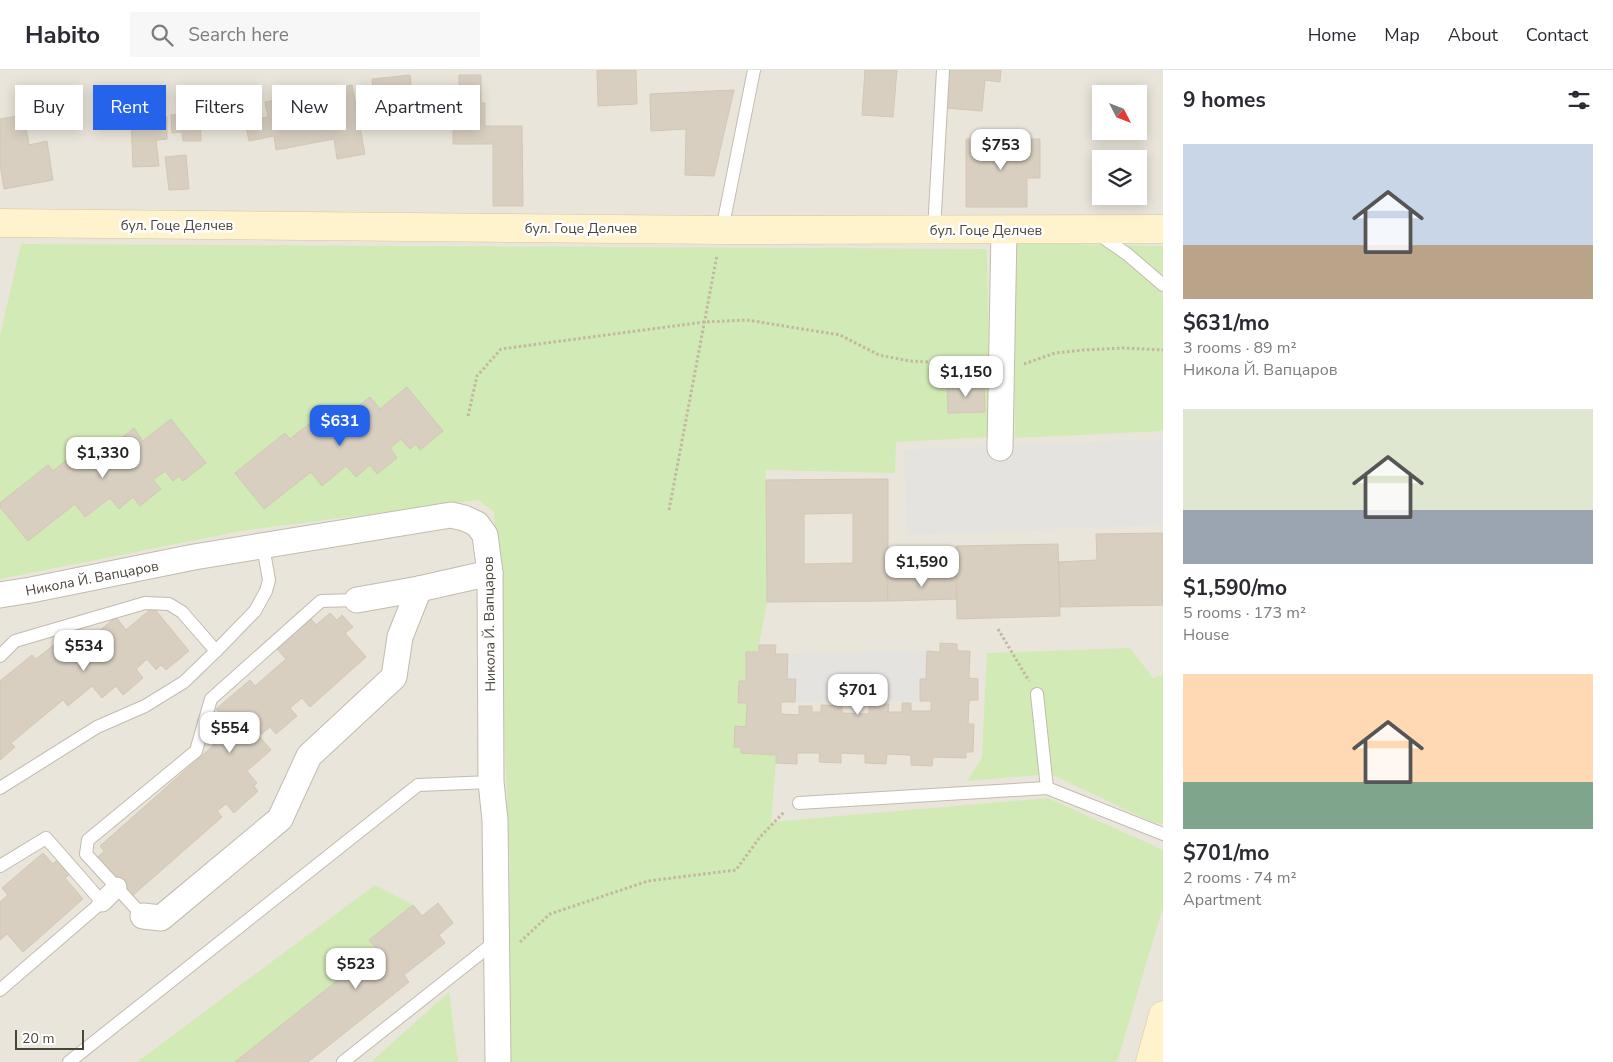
<!DOCTYPE html>
<html lang="en">
<head>
<meta charset="utf-8">
<style>
	:root { --surface:#fff; --page:#f7f7f7; --text:#2b2b33; --muted:#7c7c81; --line:#e1e1e2; --accent:#2563eb }
	body { margin:0; font-family:"Nunito Sans",sans-serif; background:var(--page); color:var(--text); height:100vh; display:flex; flex-direction:column; font-size:19px; white-space:nowrap }
	* { box-sizing:border-box; margin:0 }
	p { font-size:16px; color:var(--muted) }
	.icon { flex:none; width:28px; height:28px; fill:none; stroke:currentColor; stroke-width:2; stroke-linecap:round; stroke-linejoin:round }
	.map { position:relative; flex:1; overflow:hidden }
	.panel { display:flex; flex-direction:column; background:var(--surface); width:450px }
	.panel>* { flex:none }
	.banner { position:absolute; left:15px; top:15px; width:475px; height:45px; display:flex; gap:10px }
	.needle { width:32px; rotate:132deg }
	.tools { position:absolute; left:1092px; top:15px; display:grid; gap:10px }
	.tools a { display:grid; place-items:center; width:55px; height:55px; border-radius:0px; background:var(--surface); box-shadow:0 2px 12px #0003; font-size:25px }
	.scale { position:absolute; left:15px; bottom:12px; width:69px; box-sizing:border-box; padding-left:5px; border:2px solid #4b4439; border-top:0; font-size:14px; line-height:18px; white-space:nowrap; color:#4b4439; -webkit-text-stroke:4px #fff; paint-order:stroke }
	.price { position:absolute; translate:-50% -42px; padding:0 11px; border-radius:10px; background:#fff; color:#222; font-size:16px; line-height:32px; filter:drop-shadow(0 1px 2px #0008) }
	.price::after { content:''; position:absolute; left:50%; top:30px; width:15px; height:11px; margin-left:-8px; background:inherit; clip-path:polygon(0 0,100% 0,50% 100%) }
	.price.selected { background:var(--accent); color:#fff }
	ul { padding:0; list-style:none }
	li { display:grid; align-content:center; gap:10px; height:265px; padding:0 20px }
	li span { display:grid; place-items:center; height:155px; border-radius:0px; color:#555 }
	li>.icon { margin-inline-start:auto }
	span .icon { width:90px; height:90px; fill:#fffc; stroke-width:1 }
	li b { font-size:21px }
	h2 { display:flex; justify-content:space-between; align-items:center; height:60px; padding:0 20px; font-size:21px }
	.pill { padding:0 18px; border-radius:0px; background:var(--surface); box-shadow:0 2px 12px #0003; font-size:18px; line-height:45px }
	.pill.selected { background:var(--accent); color:#fff }
	header { display:flex; align-items:center; gap:30px; box-sizing:border-box; height:70px; padding:0 25px; background:var(--surface); border-bottom:1px solid var(--line) }
	header strong { font-size:24px }
	nav { display:flex; gap:28px; margin-inline-start:auto; font-size:18px }
	.search { width:350px; height:45px; background:var(--page); display:flex; align-items:center; gap:12px; box-sizing:border-box; padding:0 18px; border-radius:0px; color:var(--muted); font-size:19px }
	main { display:flex; flex:1; min-height:0 }
	.map>svg:first-child { display:block }
	.residential { fill:#eae5da; fill-rule:evenodd }
	.green { fill:#d2eab5 }
	.parking { fill:#e5e3e0 }
	.building { fill:#d8cfc1; stroke:#d3c7b4; fill-rule:evenodd }
	.lines { fill:none; stroke-linecap:round; stroke-linejoin:round }
	.service-casing { stroke:#c2bbae; stroke-width:14 }
	.pedestrian-casing { stroke:#c2bbae; stroke-width:21 }
	.minor-casing { stroke:#c2bbae; stroke-width:27 }
	.secondary-casing { stroke:#d6c79b; stroke-width:29 }
	.path { stroke:#c4b79f; stroke-width:3; stroke-dasharray:2.5 2.5; stroke-linecap:butt }
	.service { stroke:#fff; stroke-width:12 }
	.pedestrian { stroke:#fff; stroke-width:19 }
	.minor { stroke:#fff; stroke-width:25 }
	.secondary { stroke:#fff3cd; stroke-width:28 }
	.labels { text-anchor:middle; stroke-width:5; stroke-linejoin:round; paint-order:stroke }
	.street-label { font-size:14px; fill:#4b4439; stroke:#fff }
</style>
</head>
<body>
<header>
<strong>Habito</strong>
<div class="search"><svg class="icon" aria-label="search" viewBox="0 0 24 24"><circle cx="10" cy="10" r="6"/><path d="M15 15l6 6"/></svg>Search here</div>
<nav><a>Home</a><a>Map</a><a>About</a><a>Contact</a></nav>
</header>
<main>
<div class="map">
<svg width="1163" height="992" viewBox="0 0 1163 992">
	<rect width="100%" height="100%" fill="#f6f3ec"/>
	<path class="residential" d="M0 0H1163V992H0ZM1101 24H1139V61H1101ZM1101 89H1139V126H1101Z"/>
	<g class="green">
		<path d="M1014 173 1163 176V361L1015 368Z"/>
		<path d="M21 174 987 179 990 367 896 372 895 403 766 400 767 532 759 575 776 693 771 752 1048 728 1163 780V837L1117 992H508L510 790 494 442 478 430 241 461 0 509V266Z"/>
		<path d="M1130 578 1153 608 1163 605V754L1152 752 1051 704 967 711 982 687 987 583Z"/>
		<path d="M375 815 413 835 370 870 377 879 235 992H137Z"/>
		<path d="M449 922 458 992H371Z"/>
	</g>
	<g class="parking">
		<path d="M1163 369V455L907 465 904 380Z"/>
		<path d="M927 581 926 609H920V631L795 632 796 609H787L788 584Z"/>
	</g>
	<g class="building">
		<path d="M597 0H636L637 34 598 36Z"/>
		<path d="M865 0H897L893 47 862 45Z"/>
		<path d="M949 0H1001L1000 12 985 10 982 41 946 38Z"/>
		<path d="M410 5 414 45 395 47V54L377 56 372 9Z"/>
		<path d="M459 5H481V33H485V56H522L523 136H493V74H453V51H437L436 21H459Z"/>
		<path d="M352 15 365 84 337 89 334 69 276 80 274 66 249 71 245 51 268 47 265 32Z"/>
		<path d="M734 20 714 106 685 105 686 59 651 61 650 24Z"/>
		<path d="M200 43 201 71H183L182 62 172 63 171 45Z"/>
		<path d="M24 45 29 75 47 71 53 110 4 119 0 94V49Z"/>
		<path d="M167 47V69L156 70 159 96 133 97 131 48Z"/>
		<path d="M966 69H1040V108H1027V137H966Z"/>
		<path d="M186 85 189 119 169 120 165 87Z"/>
		<path d="M984 313 985 342 948 343 947 314Z"/>
		<path d="M407 317 443 361 420 380 416 374 410 379 401 369 390 378 397 388 377 404 370 395 356 407 346 396 322 416 311 402 264 439 235 403 285 363 290 369 313 351 328 369 344 357 340 351 370 327 380 339Z"/>
		<path d="M171 349 206 393 183 411 179 406 173 411 165 401 153 410 161 419 140 436 133 427 119 439 110 428 85 447 75 434 28 471 0 437V433L48 395 53 401 76 382 91 401 107 388 103 383 134 358 143 371Z"/>
		<path d="M888 409V531L767 532 766 410ZM853 443V493L804 494V444Z"/>
		<path d="M1163 463V535L1060 537 1059 492 1097 490 1096 464Z"/>
		<path d="M1058 474 1060 546 957 549 956 476Z"/>
		<path d="M956 504 957 529 888 531 887 506Z"/>
		<path d="M153 537 189 581 166 600 161 595 156 600 147 589 136 599 143 608 123 625 116 616 102 628 92 616 68 636 63 630 11 673 15 677 0 690V611L32 585 36 589 59 571 75 590 90 577 86 572 116 547 126 560Z"/>
		<path d="M330 543 337 550 342 545 353 557 345 563 366 587 310 637 302 628 290 638 297 646 276 664 270 657 259 666 271 680 247 701 257 713 254 716 258 721 234 743 226 734 217 741 222 747 131 827 97 788 104 781 100 776 214 675 207 668 226 650 216 639 250 610 255 616 286 589 277 579 311 549 316 555Z"/>
		<path d="M940 573 957 574V581H970L969 608 978 609V630H969L968 654H974L973 682H966V688L933 687 932 696 911 695V685L887 684 886 694 865 693V684L841 683V693L819 692 820 683H797V694L776 693V685L741 683V677H734L735 656 746 657 747 633H738L739 611H746V582H759V575H776L775 584H788L787 609H796L795 632H781V644L799 645V636H812V642H821V635L842 636V643L869 644V634H889L888 642H902V633H911V641H931V631H920V609H926L927 581 940 582Z"/>
		<path d="M43 783 53 794 60 787 72 802 65 808 83 829 23 882 7 864 0 870V832L8 825 2 818Z"/>
		<path d="M438 833 453 853 439 865 445 873 404 905 409 912 308 992H235L377 879 369 870 413 835 422 846Z"/>
	</g>
	<g class="lines">
		<g class="service-casing">
			<g id="service">
				<path d="M722 160 754 0"/>
				<path d="M934 160 943 0"/>
				<path d="M1098 164 1127 184 1163 215"/>
				<path d="M0 586 15 571 145 533 169 534 182 542 216 581"/>
				<path d="M1037 624 1047 718"/>
				<path d="M0 718 97 657 145 636 184 612 216 581 255 541 266 521 269 510 263 476"/>
				<path d="M799 733 1047 718 1163 764"/>
				<path d="M0 796 46 768 102 832 0 920"/>
				<path d="M143 846 86 784 88 770 196 681 211 629 321 531 357 530"/>
				<path d="M69 992 418 715 491 712"/>
				<path d="M343 992 496 871"/>
			</g>
		</g>
		<g class="pedestrian-casing">
			<path id="pedestrian" d="M102 832 117 817"/>
		</g>
		<g class="minor-casing">
			<g id="minor">
				<path d="M1000 378 1004 160"/>
				<path d="M0 525 31 520 194 487 451 445 464 448 477 454 485 465 490 503 491 712 495 750 498 992"/>
				<path d="M357 530 419 519 490 503"/>
				<path d="M143 846 161 848 280 749 309 686 394 607 400 567 419 519"/>
			</g>
		</g>
		<g class="secondary-casing">
			<g id="secondary">
				<path d="M0 153 722 160 1163 159"/>
				<path d="M1150 992 1163 945"/>
			</g>
		</g>
		<g class="path">
			<path d="M1024 294 1055 283 1083 280 1123 278 1163 280"/>
			<path d="M468 346 477 306 501 279 704 252 747 250 840 265 879 285 909 291 967 294 978 296"/>
			<path d="M669 440 717 185"/>
			<path d="M998 559 1029 611"/>
			<path d="M520 872 550 844 648 811 736 800 760 767 785 741"/>
		</g>
		<use href="#service" class="service"/>
		<use href="#pedestrian" class="pedestrian"/>
		<use href="#minor" class="minor"/>
		<use href="#secondary" class="secondary"/>
	</g>
	<g class="labels">
		<g class="street-label">
			<text x="177" y="160">бул. Гоце Делчев</text>
			<text x="581" y="163">бул. Гоце Делчев</text>
			<text x="986" y="165">бул. Гоце Делчев</text>
			<text transform="translate(92 508) rotate(-11)" y="5">Никола Й. Вапцаров</text>
			<text transform="translate(489 554) rotate(-91)" y="5">Никола Й. Вапцаров</text>
		</g>
	</g>
</svg>
<div class="tools">
<a><svg class="needle" viewBox="-14 -14 28 28"><path d="M0-13l5 13h-10z" fill="#e53935"/><path d="M0 13l5-13h-10z" fill="#7c7c81"/></svg></a>
<a><svg class="icon" aria-label="layers" viewBox="0 0 24 24"><path d="M12 4l9 5-9 5-9-5zM3 14l9 5 9-5"/></svg></a>
</div>
<div class="scale">20 m</div>
<b class="price" style="left:1001px;top:101px">$753</b>
<b class="price" style="left:966px;top:328px">$1,150</b>
<b class="price selected" style="left:340px;top:377px">$631</b>
<b class="price" style="left:103px;top:409px">$1,330</b>
<b class="price" style="left:922px;top:518px">$1,590</b>
<b class="price" style="left:84px;top:602px">$534</b>
<b class="price" style="left:858px;top:646px">$701</b>
<b class="price" style="left:230px;top:684px">$554</b>
<b class="price" style="left:356px;top:920px">$523</b>
<div class="banner">
<a class="pill">Buy</a>
<a class="pill selected">Rent</a>
<a class="pill">Filters</a>
<a class="pill">New</a>
<a class="pill">Apartment</a>
</div>
</div>
<section class="panel">
<h2>9 homes<svg class="icon" aria-label="filters" viewBox="0 0 24 24"><path d="M4 7h16M4 17h16"/><circle cx="9" cy="7" r="2"/><circle cx="15" cy="17" r="2"/></svg></h2>
<ul>
<li><span style="background:linear-gradient(#c9d6e8 65%,#b9a48a 0)"><svg class="icon" aria-label="home" viewBox="0 0 24 24"><path d="M3 11l9-7 9 7M6 9v11h12V9"/></svg></span><div><b>$631/mo</b><p>3 rooms · 89 m²</p><p>Никола Й. Вапцаров</p></div></li>
<li><span style="background:linear-gradient(#dfe7d0 65%,#9aa5b1 0)"><svg class="icon" aria-label="home" viewBox="0 0 24 24"><path d="M3 11l9-7 9 7M6 9v11h12V9"/></svg></span><div><b>$1,590/mo</b><p>5 rooms · 173 m²</p><p>House</p></div></li>
<li><span style="background:linear-gradient(#ffd9b3 70%,#7fa58c 0)"><svg class="icon" aria-label="home" viewBox="0 0 24 24"><path d="M3 11l9-7 9 7M6 9v11h12V9"/></svg></span><div><b>$701/mo</b><p>2 rooms · 74 m²</p><p>Apartment</p></div></li>
</ul>
</section>
</main>
</body>
</html>
